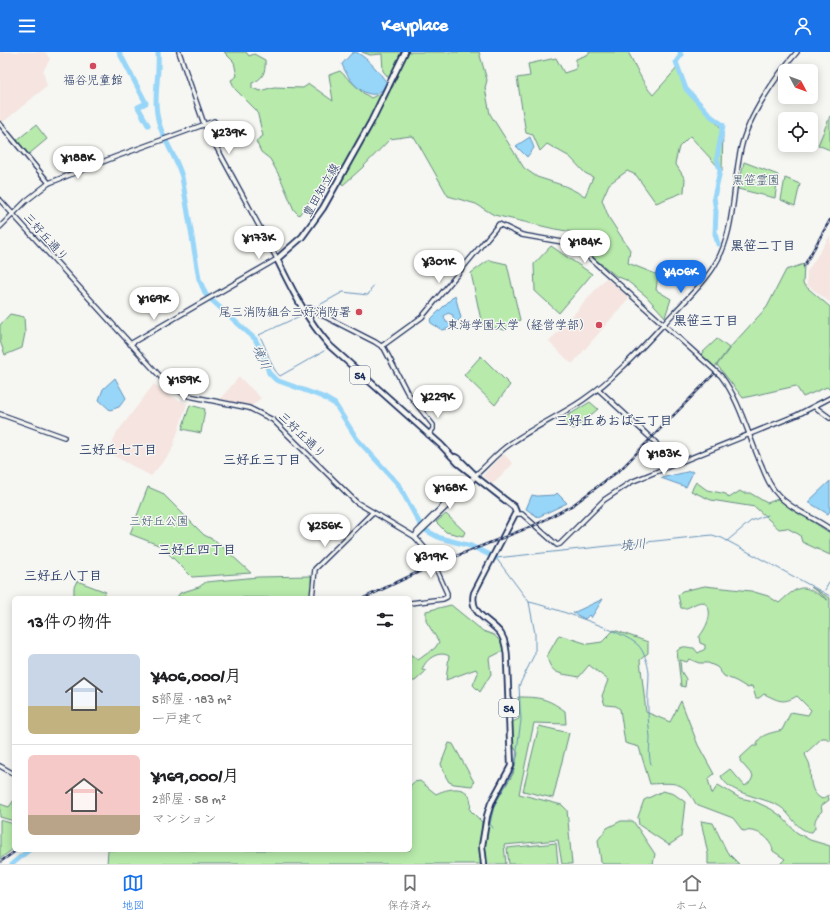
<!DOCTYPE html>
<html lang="ja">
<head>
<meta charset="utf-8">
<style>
	:root { --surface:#fff; --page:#f6f6f6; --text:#202124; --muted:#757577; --line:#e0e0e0; --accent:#1a73e8 }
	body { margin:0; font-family:"Gochi Hand","Klee One",sans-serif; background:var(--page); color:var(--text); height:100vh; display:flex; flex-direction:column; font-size:15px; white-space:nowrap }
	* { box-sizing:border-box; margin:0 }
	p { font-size:13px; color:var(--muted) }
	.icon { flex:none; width:22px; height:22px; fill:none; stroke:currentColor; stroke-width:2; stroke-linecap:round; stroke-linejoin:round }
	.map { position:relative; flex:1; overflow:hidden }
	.details { position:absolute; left:12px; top:544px; width:400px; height:256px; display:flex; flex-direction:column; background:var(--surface); border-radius:6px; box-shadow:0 2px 10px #0003 }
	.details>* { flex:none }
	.needle { width:26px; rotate:131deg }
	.tools { position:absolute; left:778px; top:12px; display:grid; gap:8px }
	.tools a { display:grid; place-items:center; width:40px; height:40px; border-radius:6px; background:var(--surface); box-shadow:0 2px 10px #0003; font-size:20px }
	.price { position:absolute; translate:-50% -34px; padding:0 9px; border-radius:14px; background:#fff; color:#222; font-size:13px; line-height:26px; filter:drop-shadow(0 1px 2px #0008) }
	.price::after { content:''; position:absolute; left:50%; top:24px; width:12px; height:9px; margin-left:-6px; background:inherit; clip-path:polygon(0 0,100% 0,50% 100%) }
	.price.active { background:var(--accent); color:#fff }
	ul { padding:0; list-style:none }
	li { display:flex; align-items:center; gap:12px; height:100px; padding:0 16px }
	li+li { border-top:1px solid var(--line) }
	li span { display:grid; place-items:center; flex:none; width:112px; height:80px; border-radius:6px; color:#555 }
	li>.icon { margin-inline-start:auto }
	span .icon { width:48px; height:48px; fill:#fffc; stroke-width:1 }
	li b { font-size:17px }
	h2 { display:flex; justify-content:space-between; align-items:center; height:48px; padding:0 16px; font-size:17px }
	header { display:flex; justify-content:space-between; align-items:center; height:52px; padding:0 16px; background:var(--accent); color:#fff; font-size:18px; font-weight:700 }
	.dock { display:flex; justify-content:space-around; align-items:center; height:56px; border-top:1px solid var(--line); background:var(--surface); font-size:11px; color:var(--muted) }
	.dock a { display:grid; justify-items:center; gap:2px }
	.dock .active { color:var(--accent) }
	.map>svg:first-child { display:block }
	.built { fill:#f5e4df }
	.green { fill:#b7eaab; stroke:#698c84 }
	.water { fill:#97d6f8; stroke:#6593ba }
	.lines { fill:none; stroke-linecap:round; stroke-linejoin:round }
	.stream { stroke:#6593ba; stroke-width:1 }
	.river { stroke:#97d6f8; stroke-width:5 }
	.tertiary-casing { stroke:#1b2f5e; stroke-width:6 }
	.primary-casing { stroke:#1b2f5e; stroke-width:8 }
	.tertiary { stroke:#f6f6f2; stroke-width:3.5 }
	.primary { stroke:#f6f6f2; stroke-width:4.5 }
	.rail-casing { stroke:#1b2f5e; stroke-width:2.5 }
	.rail { stroke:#f6f6f2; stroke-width:1; stroke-dasharray:3; stroke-linecap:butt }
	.poi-dot { fill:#d1495b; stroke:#f6f6f2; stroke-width:1.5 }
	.labels { text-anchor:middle; stroke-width:3; stroke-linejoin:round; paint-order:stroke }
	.shield { fill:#f6f6f2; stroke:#5d6b8a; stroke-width:1 }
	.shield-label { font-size:11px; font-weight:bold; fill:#1b2f5e }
	.poi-label { font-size:12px; fill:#1b2f5e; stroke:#f6f6f2; text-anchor:end }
	.park-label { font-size:12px; fill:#3a546d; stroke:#f6f6f2 }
	.street-label { font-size:12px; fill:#1b2f5e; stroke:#f6f6f2 }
	.neighbourhood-label { font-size:13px; font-weight:bold; fill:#1b2f5e; stroke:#f6f6f2 }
	.water-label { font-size:13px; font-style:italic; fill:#3a5984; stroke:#f6f6f2 }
</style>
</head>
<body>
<header><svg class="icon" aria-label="menu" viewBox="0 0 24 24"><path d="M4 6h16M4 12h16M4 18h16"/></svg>Keyplace<svg class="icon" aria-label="person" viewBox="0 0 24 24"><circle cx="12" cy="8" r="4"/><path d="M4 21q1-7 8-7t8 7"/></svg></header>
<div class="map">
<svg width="830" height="812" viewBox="0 0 830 812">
	<rect width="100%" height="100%" fill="#f6f6f2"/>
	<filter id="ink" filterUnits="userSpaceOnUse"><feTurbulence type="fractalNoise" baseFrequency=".025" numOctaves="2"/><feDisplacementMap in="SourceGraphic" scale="8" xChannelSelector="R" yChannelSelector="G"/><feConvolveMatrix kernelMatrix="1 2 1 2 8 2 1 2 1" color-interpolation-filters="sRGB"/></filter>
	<g filter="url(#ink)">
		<g class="built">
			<path d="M0 0H45L50 7 43 19 47 34 2 71 0 69Z"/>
			<path d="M830 184V250L807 233V220Z"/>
			<path d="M606 226 629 246 573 311H571L549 290Z"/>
			<path d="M239 325 261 346 252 354 223 348 221 346Z"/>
			<path d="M154 332 164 341 187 352 171 400 151 424 109 401 116 382Z"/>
			<path d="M504 402 513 412 492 432 483 423Z"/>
		</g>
		<g class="green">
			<path d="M224 0H246L249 4 254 2 265 8C266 20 263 27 252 31V36L260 39 274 35 303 36 309 32 333 49 329 23 340 19 362 40 371 46 392 36 394 32 383 19 382 2 370 3 362 0H479L487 28 485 36 490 62 524 116 537 125 565 134 585 144 593 125 585 121 570 105 547 92 540 99 533 83 526 81 517 26 530 24 528 12 556 6 564 21 576 17V7L589 2V0H628C636 14 642 31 653 43L678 15 684 36 723 78 722 119 690 84 679 95 675 111 685 127 684 140 656 151 636 123 627 119 609 132 602 148 609 166 630 198 628 211 658 223 656 238 671 247 665 265 646 244 626 228 616 224 594 206 573 180 555 177 494 163 476 152 448 144 415 86 411 84 390 87 362 116 343 133 334 120 325 132 317 148 313 144 299 163 294 158 280 125 270 107 261 100 256 89 263 84 257 59 235 37 231 28 237 24 234 10Z"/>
			<path d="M830 64V98L818 93Z"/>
			<path d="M36 73 47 87 29 102 17 88Z"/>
			<path d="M744 110 778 123 775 146 738 137Z"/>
			<path d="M785 126 800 132 795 154 781 148Z"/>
			<path d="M551 194 592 222 559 261 535 239 534 212Z"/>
			<path d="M489 208 507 212 520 268 505 278 482 273 471 221Z"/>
			<path d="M804 212 803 232 830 255V338L827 335 803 345 796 334 743 346 717 313 733 292 767 255 786 218Z"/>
			<path d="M10 262 24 265 25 281 22 296 5 303 0 289V273Z"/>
			<path d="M717 287 729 296 715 315 701 302Z"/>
			<path d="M481 304 510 333 495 353 464 323Z"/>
			<path d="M590 350 598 357 574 377 567 373 564 366Z"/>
			<path d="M190 353 205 357 201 381 182 377Z"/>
			<path d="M696 430 707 438 726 442 729 446 740 439 743 441H750L767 451 778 447 830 481V503L802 490 800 483 787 476 779 477 755 455 711 448 691 439Z"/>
			<path d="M148 435 162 441 204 483 216 489 251 521 192 525 161 494 130 482Z"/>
			<path d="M446 462 465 480 463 484 446 480 436 470Z"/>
			<path d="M311 524 312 546 177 545 180 541 199 535 206 530 258 525Z"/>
			<path d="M77 529 106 540 101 546H74V535Z"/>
			<path d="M705 534 751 539 768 544 779 551C804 528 804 535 828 548L811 535 830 546V689L826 686H822L805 702C806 706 809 709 810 714 811 727 809 740 822 747L828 743 829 748 821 754 822 759C816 765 814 768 815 776L812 780C797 780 791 761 779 754 763 745 728 742 721 724L730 717 745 734 751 729 753 724 740 709 741 705 753 694H757C757 682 773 681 782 678L791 660 808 663 811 658 797 644C782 653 778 648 764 642L759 646H756L752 634 748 636 736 629 724 624 717 615 708 611H699L689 607 687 610 680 608 681 619 686 627 685 635 681 634 677 599C683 592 687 596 694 596L698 601 705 597V593L700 591 699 585C706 576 716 558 703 550 694 550 689 558 681 556L678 543 682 539Z"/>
			<path d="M451 553 483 579 494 583 501 590 503 599 489 606 491 622 480 640 473 633 478 621 476 617 446 628 449 604C439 598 425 607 422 618L426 619 415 629H410V602L418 608 435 596 439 590 426 569V559Z"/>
			<path d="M614 578 648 590V601L640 608 646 660 670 670 681 649 698 693 714 722 708 727 712 742 718 733 740 746 754 749 771 757 781 764 796 780 810 788 830 794V812H780L785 807 773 799C771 784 756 777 743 779L733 766 696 752C683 728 675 731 650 732L639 695 625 691 620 657 616 654 605 653 602 644 608 628 589 613 579 625C561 621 551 624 547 604L559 583 588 592 602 590Z"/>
			<path d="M518 645C539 645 547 646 565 659L566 672 534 671 519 742 562 753 567 758 572 812H562L558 788 504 793 506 812H487L484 798 490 759 513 722 518 701 513 694 512 670 519 667Z"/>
			<path d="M539 674 569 681 553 746 523 739Z"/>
			<path d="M449 691 453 692 474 730 472 734 454 732 449 730 446 725 441 712Z"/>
			<path d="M420 729 436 742C452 734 475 733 470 758L482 770 481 812H107L108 798H410V734L414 730Z"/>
			<path d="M663 739 674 742 685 750 681 785 669 793 639 773 638 765 644 748Z"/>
			<path d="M14 748V769L0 765V752L9 755Z"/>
			<path d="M0 768 14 772V796L0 807Z"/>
			<path d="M621 769H633L655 802 653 812H603L601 810 598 788 607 776Z"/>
			<path d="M701 769 713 771 727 800 739 812H708V802Z"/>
			<path d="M556 791 558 812H509L507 796Z"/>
		</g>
		<g class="water">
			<path d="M356 0C369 7 379 20 387 31V35C383 37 379 41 376 42 361 45 346 24 342 12L352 1Z"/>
			<path d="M530 85 534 96 527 105 516 94Z"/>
			<path d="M455 243 461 266 457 270 453 268V263L448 261 444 264 446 270 450 271 452 276 442 278 431 271 430 268Z"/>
			<path d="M115 326 126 346 119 355 110 358 99 348 103 337Z"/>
			<path d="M691 419 693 420 686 435 661 426Z"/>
			<path d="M830 429V459L828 462 808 450Z"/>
			<path d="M557 441 567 451 538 465 526 457 532 443 537 444 555 443Z"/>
			<path d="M603 547 591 566 589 563 585 567 573 561Z"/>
		</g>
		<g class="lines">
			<g class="stream">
				<path d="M314 256 343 240 368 243 373 234"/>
				<path d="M304 262 259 283C267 295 270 316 280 324L324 299"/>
				<path d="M727 489 751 469 767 463"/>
				<path d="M825 538 830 529"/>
				<path d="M529 550C549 554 625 580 638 593 644 599 648 612 649 621 649 633 647 645 648 658 648 667 649 676 650 685 650 695 648 702 651 712"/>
				<path d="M493 776 490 772 494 754 512 722 515 713 521 668 519 634 535 601V582L529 550 496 506 712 483 722 486 830 544"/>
			</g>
			<g class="river">
				<path d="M119 0 146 51 138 55 148 73"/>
				<path d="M158 0C160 23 152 48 159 71 164 90 177 106 182 125L199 227 206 243 255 287 263 302 269 321 276 328 323 345 335 352 357 387 398 432 420 472"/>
				<path d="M680 0 681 3 676 10 686 37 712 65 723 73 717 106 720 119 714 145 716 160 715 182 718 192"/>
				<path d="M427 479 440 486 471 494 496 506"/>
				<path d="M12 812 29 798"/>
			</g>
			<g class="tertiary-casing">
				<g id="tertiary">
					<path d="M0 72 49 131"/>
					<path d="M0 148 167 332 189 344 249 356 273 368 356 450 415 485 429 501 447 541V545L443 547 410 551"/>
					<path d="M0 175 26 149 49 131 115 105 214 69"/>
					<path d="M302 257 311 256 320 262 375 290 384 296 407 340 433 373V377L428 383"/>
					<path d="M130 292 277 207 204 72 179 0"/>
					<path d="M382 294 422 265 499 172 522 183 568 191 582 199 721 324C740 349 748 383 761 412 766 424 770 435 779 444 793 459 814 465 830 477"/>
					<path d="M598 337 656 391 666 415"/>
					<path d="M815 355 830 366"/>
					<path d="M0 362 64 385"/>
					<path d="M516 462H522L557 493 560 492 604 448 631 430 797 363 830 346"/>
					<path d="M415 485 417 480C437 459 458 439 479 420 489 411 498 400 510 392 533 375 560 364 583 348 618 324 645 292 673 262 687 247 702 233 713 216 736 181 732 136 741 96 748 65 776 24 797 0"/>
					<path d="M415 485 471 431 475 424"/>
					<path d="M312 546 315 517 372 461"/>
					<path d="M0 714 14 722"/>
				</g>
			</g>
			<g class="primary-casing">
				<g id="primary">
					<path d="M405 0 371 70 323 156 302 185 277 207C292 238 307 268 330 294L441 393 458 411 514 455 516 460 474 541C469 563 490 567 501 582 506 590 507 600 507 610L511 714 491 751 487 764 482 794 484 812"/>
					<path d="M455 405 459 407 474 422"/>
				</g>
			</g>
			<use href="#tertiary" class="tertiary"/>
			<use href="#primary" class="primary"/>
			<g class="rail-casing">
				<g id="rail">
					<path d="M804 214 830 168"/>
					<path d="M364 546 431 514 535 473 573 453 621 417 714 322"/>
					<path d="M0 810 17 798"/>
				</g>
			</g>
			<use href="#rail" class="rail"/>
		</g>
	</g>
	<g class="poi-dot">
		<circle cx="93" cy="14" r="4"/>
		<circle cx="359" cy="260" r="4"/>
		<circle cx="599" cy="273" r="4"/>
	</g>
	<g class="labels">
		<g class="shield">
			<rect x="350" y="314" width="20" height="18" rx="3"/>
			<rect x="499" y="647" width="20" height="18" rx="3"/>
		</g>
		<g class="shield-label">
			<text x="360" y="327">54</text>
			<text x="509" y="660">54</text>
		</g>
		<g class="poi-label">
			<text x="93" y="32" text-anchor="middle">福谷児童館</text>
			<text x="351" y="264">尾三消防組合三好消防署</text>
			<text x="591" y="277">東海学園大学（経営学部）</text>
		</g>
		<g class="park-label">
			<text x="756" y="132">黒笹霊園</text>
			<text x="159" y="473">三好丘公園</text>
		</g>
		<g class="street-label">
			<text transform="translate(321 138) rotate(-60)" y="4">豊田知立線</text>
			<text transform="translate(46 185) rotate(48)" y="4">三好丘通り</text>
			<text transform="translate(302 383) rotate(44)" y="4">三好丘通り</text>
		</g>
		<g class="neighbourhood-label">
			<text x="763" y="198">黒笹二丁目</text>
			<text x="706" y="273">黒笹三丁目</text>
			<text x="614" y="373">三好丘あおば二丁目</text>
			<text x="118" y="402">三好丘七丁目</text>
			<text x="262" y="412">三好丘三丁目</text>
			<text x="197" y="502">三好丘四丁目</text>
			<text x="63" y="528">三好丘八丁目</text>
		</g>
		<g class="water-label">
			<text transform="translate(262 305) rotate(66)" y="5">境川</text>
			<text transform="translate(633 492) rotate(-6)" y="5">境川</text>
		</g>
	</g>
</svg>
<div class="tools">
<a><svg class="needle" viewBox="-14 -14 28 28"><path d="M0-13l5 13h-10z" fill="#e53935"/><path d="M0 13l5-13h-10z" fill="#757577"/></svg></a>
<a><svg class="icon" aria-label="locate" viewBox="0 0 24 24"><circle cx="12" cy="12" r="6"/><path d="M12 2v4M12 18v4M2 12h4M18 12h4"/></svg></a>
</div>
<b class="price" style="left:229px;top:103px">¥239K</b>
<b class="price" style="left:78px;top:128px">¥188K</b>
<b class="price" style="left:259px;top:208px">¥173K</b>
<b class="price" style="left:585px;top:212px">¥184K</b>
<b class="price" style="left:439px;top:232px">¥301K</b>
<b class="price active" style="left:681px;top:242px">¥406K</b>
<b class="price" style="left:154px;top:269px">¥169K</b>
<b class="price" style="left:184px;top:350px">¥159K</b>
<b class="price" style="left:438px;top:367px">¥229K</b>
<b class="price" style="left:664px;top:424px">¥183K</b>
<b class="price" style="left:450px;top:458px">¥168K</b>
<b class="price" style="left:325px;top:496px">¥256K</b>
<b class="price" style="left:431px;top:527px">¥319K</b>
<section class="details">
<h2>13件の物件<svg class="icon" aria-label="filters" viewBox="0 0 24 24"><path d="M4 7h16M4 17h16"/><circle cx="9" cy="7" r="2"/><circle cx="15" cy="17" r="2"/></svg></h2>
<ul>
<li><span style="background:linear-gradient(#c9d6e8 65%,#c2b280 0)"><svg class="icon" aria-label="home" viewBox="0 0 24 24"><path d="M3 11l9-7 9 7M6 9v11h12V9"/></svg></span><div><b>¥406,000/月</b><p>5部屋 · 183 m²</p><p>一戸建て</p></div></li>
<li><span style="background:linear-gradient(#f6c9c9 75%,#b9a48a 0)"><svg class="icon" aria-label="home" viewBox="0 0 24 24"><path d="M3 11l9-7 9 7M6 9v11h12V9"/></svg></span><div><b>¥169,000/月</b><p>2部屋 · 58 m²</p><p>マンション</p></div></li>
</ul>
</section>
</div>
<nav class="dock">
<a class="active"><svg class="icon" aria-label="map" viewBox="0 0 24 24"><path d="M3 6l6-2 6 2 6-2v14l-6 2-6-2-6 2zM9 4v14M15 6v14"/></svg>地図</a>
<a><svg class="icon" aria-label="saved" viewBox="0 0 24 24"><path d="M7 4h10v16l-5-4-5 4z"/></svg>保存済み</a>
<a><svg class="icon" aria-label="home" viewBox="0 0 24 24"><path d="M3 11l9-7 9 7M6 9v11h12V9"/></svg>ホーム</a>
</nav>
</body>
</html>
